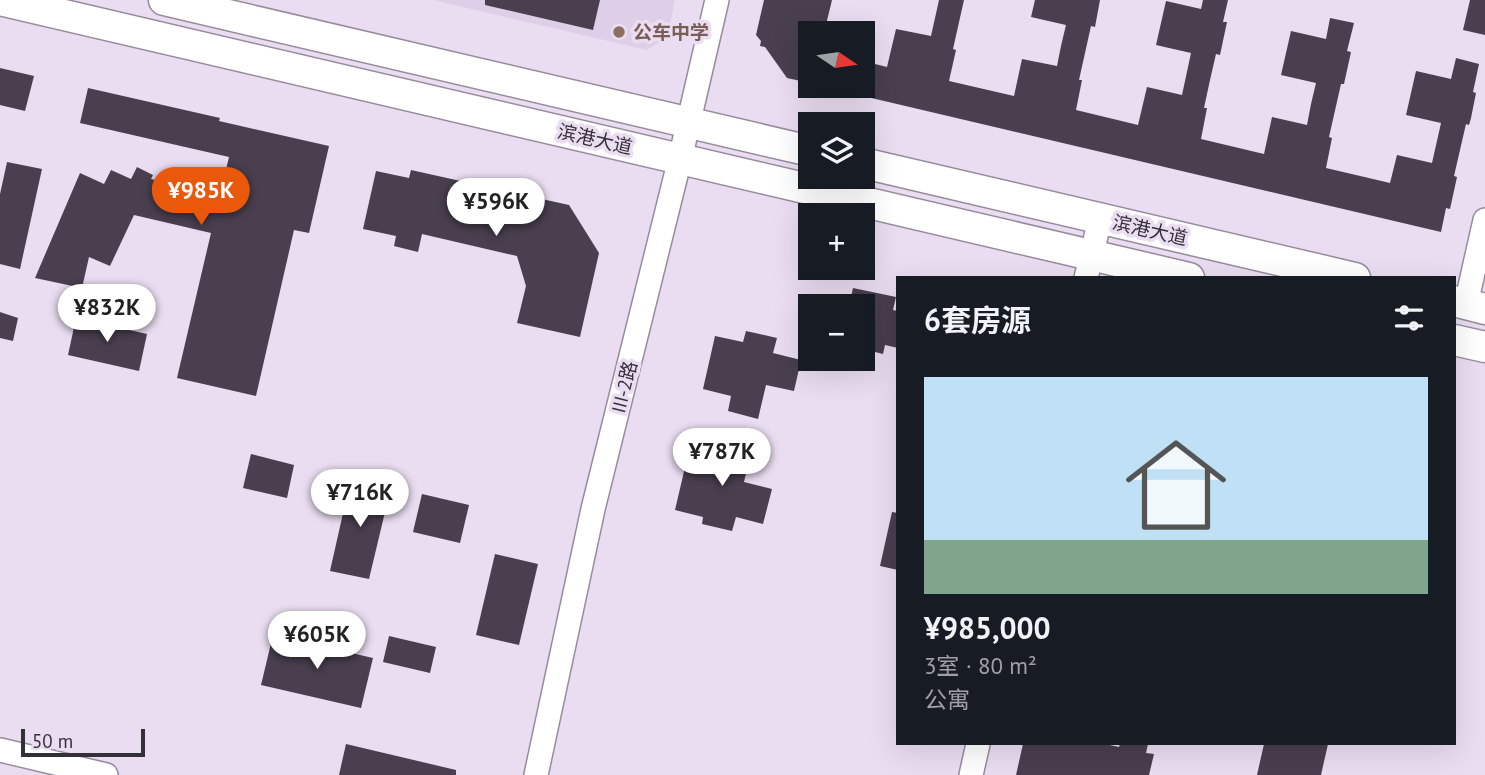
<!DOCTYPE html>
<html lang="zh">
<head>
<meta charset="utf-8">
<style>
	:root { --surface:#171b24; --page:#242831; --text:#f1f3f6; --muted:#9ea1a6; --accent:#ea580c }
	body { margin:0; font-family:"PT Sans","Noto Sans SC",sans-serif; background:var(--page); color:var(--text); height:100vh; display:flex; flex-direction:column; font-size:26px; white-space:nowrap }
	* { box-sizing:border-box; margin:0 }
	p { font-size:23px; color:var(--muted) }
	.icon { flex:none; width:38px; height:38px; fill:none; stroke:currentColor; stroke-width:2; stroke-linecap:round; stroke-linejoin:round }
	.map { position:relative; flex:1; overflow:hidden }
	.sheet { position:absolute; left:896px; top:276px; width:560px; height:469px; display:flex; flex-direction:column; background:var(--surface); border-radius:0px; box-shadow:0 7px 28px #0002 }
	.sheet>* { flex:none }
	.needle { width:46px; rotate:103deg }
	.tools { position:absolute; left:798px; top:21px; display:grid; gap:14px }
	.tools a { display:grid; place-items:center; width:77px; height:77px; border-radius:0px; background:var(--surface); box-shadow:0 7px 28px #0002; font-size:35px }
	.scale { position:absolute; left:21px; bottom:18px; width:124px; box-sizing:border-box; padding-left:7px; border:4px solid #343037; border-top:0; font-size:19px; line-height:24px; white-space:nowrap; color:#343037; -webkit-text-stroke:5px #eaddf1; paint-order:stroke }
	.price { position:absolute; translate:-50% -60px; padding:0 16px; border-radius:24px; background:#fff; color:#222; font-size:23px; line-height:46px; filter:drop-shadow(0 2px 4px #0008) }
	.price::after { content:''; position:absolute; left:50%; top:42px; width:21px; height:16px; margin-left:-10px; background:inherit; clip-path:polygon(0 0,100% 0,50% 100%) }
	.price.current { background:var(--accent); color:#fff }
	ul { padding:0; list-style:none }
	li { display:grid; align-content:center; gap:14px; height:371px; padding:0 28px }
	li span { display:grid; place-items:center; height:217px; border-radius:0px; color:#555 }
	li>.icon { margin-inline-start:auto }
	span .icon { width:126px; height:126px; fill:#fffc; stroke-width:1 }
	li b { font-size:30px }
	h2 { display:flex; justify-content:space-between; align-items:center; height:84px; padding:0 28px; font-size:30px }
	.map>svg:first-child { display:block }
	.built { fill:#decee7 }
	.building { fill:#493f4f }
	.lines { fill:none; stroke-linecap:round; stroke-linejoin:round }
	.minor-casing { stroke:#978b9d; stroke-width:26 }
	.major-casing { stroke:#978b9d; stroke-width:33 }
	.minor { stroke:#fff; stroke-width:23 }
	.major { stroke:#fff; stroke-width:30 }
	.education-dot { fill:#8d6e63; stroke:#eaddf1; stroke-width:2.5 }
	.labels { text-anchor:middle; stroke-width:7; stroke-linejoin:round; paint-order:stroke }
	.education-label { font-size:19px; font-weight:bold; fill:#785e54; stroke:#eaddf1; text-anchor:start }
	.street-label { font-size:19px; fill:#343037; stroke:#eaddf1 }
</style>
</head>
<body>
<div class="map">
<svg width="1485" height="775" viewBox="0 0 1485 775">
	<rect width="100%" height="100%" fill="#eaddf1"/>
	<path class="built" d="M433 0H675L670 24 662 40 647 50Z"/>
	<g class="building">
		<path d="M485 0H600L593 30 485 5Z"/>
		<path d="M764 0H832L824 33H810V83L787 78 765 47 760 46 761 41 756 35Z"/>
		<path d="M939 0H964L953 49 956 50 949 81 1014 96 1022 59 1057 66 1061 46 1066 25 1031 17 1035 0H1100L1095 27 1091 26 1079 80H1082L1076 110 1138 125 1147 87 1182 95 1191 53 1156 45 1166 1 1201 9 1203 0H1228L1223 22H1227L1220 55 1216 54 1210 80 1204 108H1207L1201 139 1264 154 1272 117 1307 125 1311 104 1316 83 1281 75 1291 31 1326 39 1330 18 1354 23 1347 51 1351 52 1344 84H1341L1329 137 1332 138 1326 168 1390 183 1397 155 1432 163 1441 123 1406 115 1416 71 1451 79 1456 58 1479 64 1473 92 1476 93 1471 118 1469 125 1466 124 1454 176 1457 177 1450 209 1446 208 1441 232 863 96V61L887 67 896 29 931 36Z"/>
		<path d="M1470 0H1485V35L1463 30Z"/>
		<path d="M0 68 34 76 25 111 0 105Z"/>
		<path d="M88 88 220 118 219 121 329 146 309 233 294 230 256 396 177 378 211 233 134 215 110 266 89 257 82 288 35 278 80 173 104 184 111 170 131 179 137 167 153 175 151 179 220 195 229 157 80 123Z"/>
		<path d="M7 162 42 169 20 269 0 264V194Z"/>
		<path d="M411 170 569 205 599 253 580 337 517 323 526 286 517 256 422 234 418 252 394 246 396 236 363 229 376 171 409 178Z"/>
		<path d="M853 288 896 297 893 310 898 311V348L885 345 883 354 863 349V306H849Z"/>
		<path d="M0 312 18 318 13 341 0 338Z"/>
		<path d="M76 318 147 334 139 371 68 355Z"/>
		<path d="M746 331 777 338 773 353 801 360 794 391 766 385 758 419 728 411 731 396 703 389 715 336 743 342Z"/>
		<path d="M722 439 752 446 744 482 772 489 763 524 736 517 732 531 702 524 703 517 675 510 689 450 718 456Z"/>
		<path d="M251 454 294 465 287 498 243 488Z"/>
		<path d="M351 478 391 487 369 579 330 571Z"/>
		<path d="M422 494 469 505 460 543 413 532Z"/>
		<path d="M892 512 898 513V570L880 566Z"/>
		<path d="M495 554 538 564 519 645 476 635Z"/>
		<path d="M273 635 373 658 361 708 261 685Z"/>
		<path d="M389 636 436 647 430 673 383 662Z"/>
		<path d="M346 744 456 770V775H339Z"/>
		<path d="M1023 744H1105L1119 747 1120 744H1148L1146 753 1154 754 1149 775H1016Z"/>
		<path d="M1264 744H1328L1321 775H1257Z"/>
	</g>
	<g class="lines">
		<g class="minor-casing">
			<g id="minor">
				<path d="M1086 278 1100 219"/>
				<path d="M1466 304 1485 220"/>
				<path d="M0 750 106 775"/>
				<path d="M536 775 593 509 680 159 717 0"/>
				<path d="M971 775 978 744"/>
			</g>
		</g>
		<g class="major-casing">
			<g id="major">
				<path d="M0 0 1189 278"/>
				<path d="M164 0 810 151"/>
				<path d="M863 163 1355 278"/>
				<path d="M1454 301 1485 309"/>
				<path d="M1454 340 1485 347"/>
			</g>
		</g>
		<use href="#minor" class="minor"/>
		<use href="#major" class="major"/>
	</g>
	<circle class="education-dot" cx="619" cy="32" r="7"/>
	<g class="labels">
		<g class="education-label">
			<text x="633" y="39">公车中学</text>
		</g>
		<g class="street-label">
			<text transform="translate(595 139) rotate(13)" y="7">滨港大道</text>
			<text transform="translate(1150 230) rotate(13)" y="7">滨港大道</text>
			<text transform="translate(624 387) rotate(-76)" y="7">III-2路</text>
		</g>
	</g>
</svg>
<div class="tools">
<a><svg class="needle" viewBox="-14 -14 28 28"><path d="M0-13l5 13h-10z" fill="#e53935"/><path d="M0 13l5-13h-10z" fill="#9ea1a6"/></svg></a>
<a><svg class="icon" aria-label="layers" viewBox="0 0 24 24"><path d="M12 4l9 5-9 5-9-5zM3 14l9 5 9-5"/></svg></a>
<a>+</a>
<a>−</a>
</div>
<div class="scale">50 m</div>
<b class="price current" style="left:201px;top:227px">¥985K</b>
<b class="price" style="left:496px;top:238px">¥596K</b>
<b class="price" style="left:107px;top:344px">¥832K</b>
<b class="price" style="left:722px;top:488px">¥787K</b>
<b class="price" style="left:360px;top:529px">¥716K</b>
<b class="price" style="left:317px;top:671px">¥605K</b>
<section class="sheet">
<h2>6套房源<svg class="icon" aria-label="filters" viewBox="0 0 24 24"><path d="M4 7h16M4 17h16"/><circle cx="9" cy="7" r="2"/><circle cx="15" cy="17" r="2"/></svg></h2>
<ul>
<li><span style="background:linear-gradient(#bfe0f5 75%,#7fa58c 0)"><svg class="icon" aria-label="home" viewBox="0 0 24 24"><path d="M3 11l9-7 9 7M6 9v11h12V9"/></svg></span><div><b>¥985,000</b><p>3室 · 80 m²</p><p>公寓</p></div></li>
</ul>
</section>
</div>
</body>
</html>
